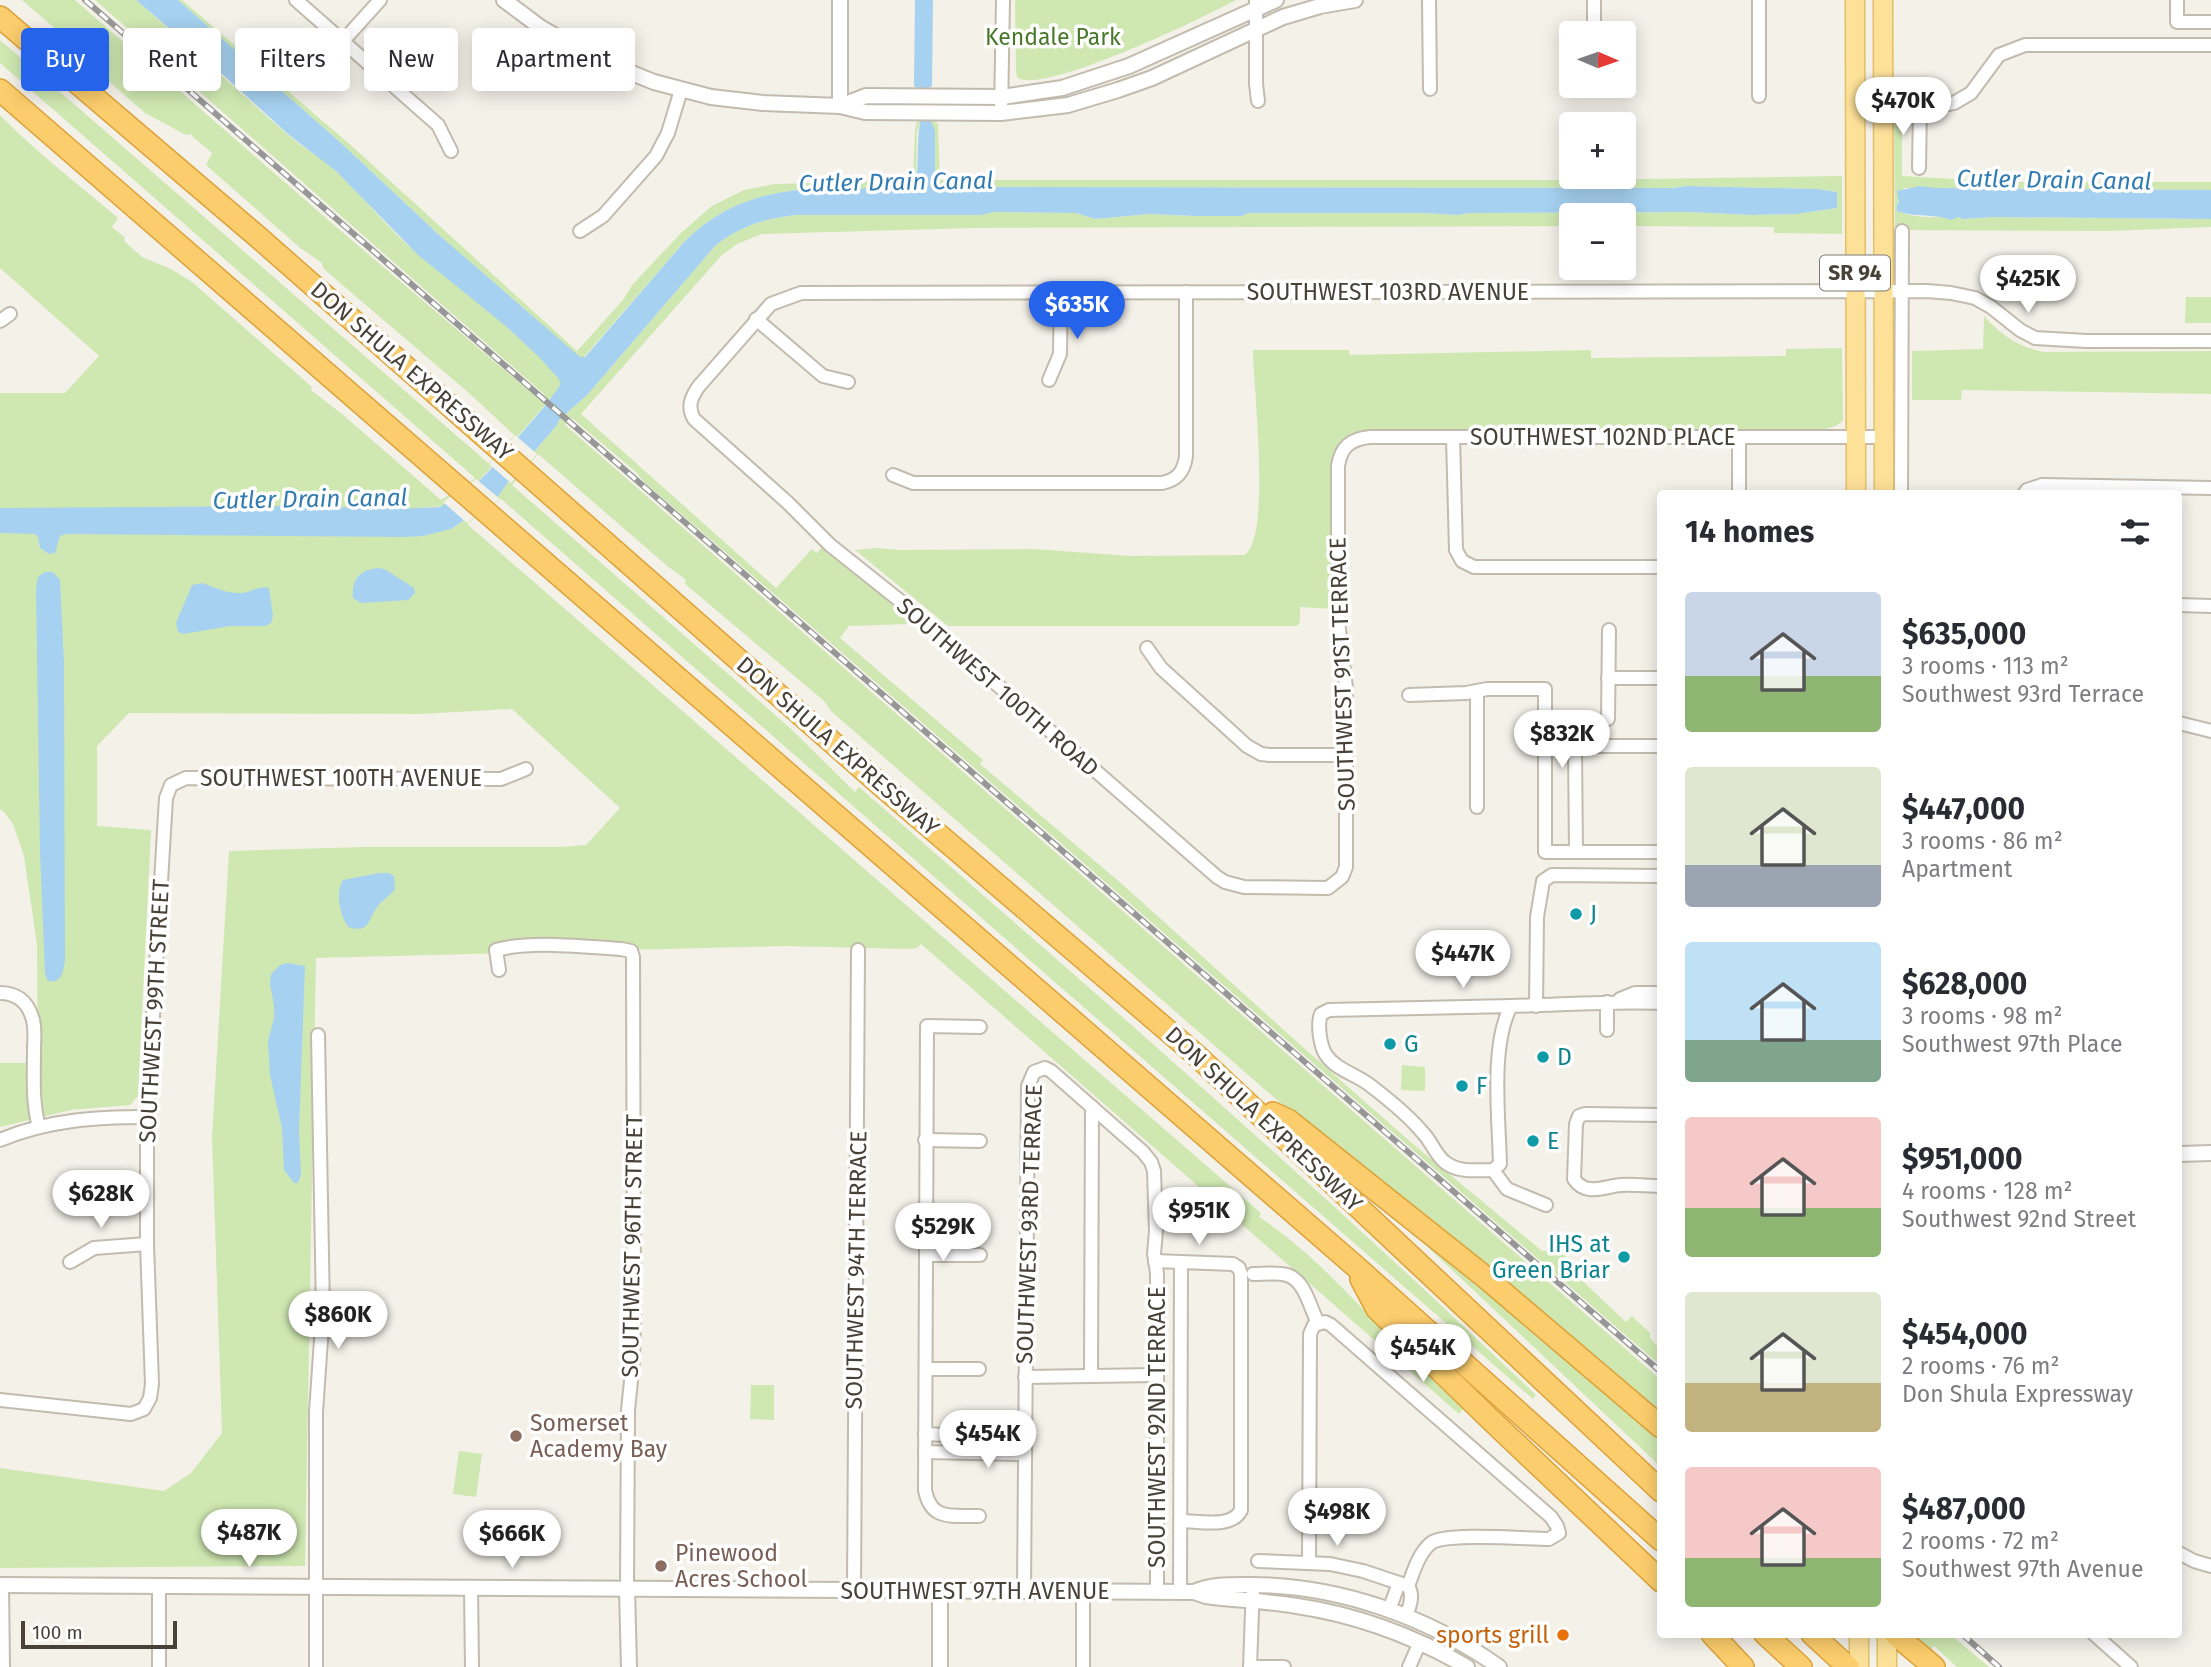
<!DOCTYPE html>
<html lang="en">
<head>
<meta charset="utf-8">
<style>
	:root { --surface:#fff; --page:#f2f2f3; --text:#2b2b33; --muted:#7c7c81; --accent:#2563eb }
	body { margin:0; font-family:"Fira Sans",sans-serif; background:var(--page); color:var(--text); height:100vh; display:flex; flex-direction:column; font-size:26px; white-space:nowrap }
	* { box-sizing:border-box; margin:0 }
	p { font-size:23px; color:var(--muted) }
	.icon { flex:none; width:38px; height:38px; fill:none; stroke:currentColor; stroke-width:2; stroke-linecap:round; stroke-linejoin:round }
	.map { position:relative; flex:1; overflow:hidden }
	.panel { position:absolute; left:1657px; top:490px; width:525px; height:1148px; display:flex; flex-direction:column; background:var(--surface); border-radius:7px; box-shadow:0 4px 18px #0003 }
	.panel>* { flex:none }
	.hud { position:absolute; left:21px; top:28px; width:665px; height:63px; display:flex; gap:14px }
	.needle { width:46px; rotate:92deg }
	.fabs { position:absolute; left:1559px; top:21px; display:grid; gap:14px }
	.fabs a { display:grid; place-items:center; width:77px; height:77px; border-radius:7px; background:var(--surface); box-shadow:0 4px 18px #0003; font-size:35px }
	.scale { position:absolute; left:21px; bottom:18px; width:156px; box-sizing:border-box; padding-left:7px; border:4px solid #474137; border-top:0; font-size:19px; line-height:24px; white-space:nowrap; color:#474137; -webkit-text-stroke:5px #fff; paint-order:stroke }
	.price { position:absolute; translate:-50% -60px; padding:0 16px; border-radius:24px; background:#fff; color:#222; font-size:23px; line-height:46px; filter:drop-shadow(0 2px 4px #0008) }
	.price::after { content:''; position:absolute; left:50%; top:42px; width:21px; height:16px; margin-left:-10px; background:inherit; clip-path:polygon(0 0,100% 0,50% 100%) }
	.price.active { background:var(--accent); color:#fff }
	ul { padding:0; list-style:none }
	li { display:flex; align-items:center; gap:21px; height:175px; padding:0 28px }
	li span { display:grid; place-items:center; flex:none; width:196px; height:140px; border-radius:7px; color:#555 }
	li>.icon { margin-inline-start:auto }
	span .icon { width:84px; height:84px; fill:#fffc; stroke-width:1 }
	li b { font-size:30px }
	h2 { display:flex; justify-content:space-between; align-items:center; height:84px; padding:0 28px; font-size:30px }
	.chip { padding:0 24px; border-radius:7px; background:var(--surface); box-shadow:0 4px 18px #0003; font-size:24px; line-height:63px }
	.chip.active { background:var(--accent); color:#fff }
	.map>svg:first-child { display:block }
	.green { fill:#cfe8b2 }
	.water { fill:#a6d1f0 }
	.pier { fill:#f4f1e9 }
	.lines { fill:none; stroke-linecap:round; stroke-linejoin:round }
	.minor-casing { stroke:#c2bbae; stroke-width:16 }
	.tertiary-casing { stroke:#c2bbae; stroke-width:18 }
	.primary-casing { stroke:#e2bf68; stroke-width:21 }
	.motorway-casing { stroke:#dca23b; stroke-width:24 }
	.minor { stroke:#fff; stroke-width:12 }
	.tertiary { stroke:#fff; stroke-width:14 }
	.primary { stroke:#fde199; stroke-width:18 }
	.motorway { stroke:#fccd6c; stroke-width:21 }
	.rail-casing { stroke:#979797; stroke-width:6 }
	.rail { stroke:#fff; stroke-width:3.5; stroke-dasharray:10; stroke-linecap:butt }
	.culture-dot { fill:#0f9aa8; stroke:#fff; stroke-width:2.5 }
	.education-dot { fill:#8d6e63; stroke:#fff; stroke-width:2.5 }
	.food-dot { fill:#e8710a; stroke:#fff; stroke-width:2.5 }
	.labels { text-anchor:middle; stroke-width:7; stroke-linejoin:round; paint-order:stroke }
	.shield { fill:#fff; stroke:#7e7a73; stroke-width:2 }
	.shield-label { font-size:21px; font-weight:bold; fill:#474137 }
	.park-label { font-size:23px; fill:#48792a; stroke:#fff }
	.street-label { font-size:23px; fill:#474137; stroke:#fff }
	.culture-label { font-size:23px; fill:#0d838f; stroke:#fff; text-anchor:start }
	.education-label { font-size:23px; fill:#785e54; stroke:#fff; text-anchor:start }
	.food-label { font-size:23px; fill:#c56008; stroke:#fff; text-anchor:end }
	.water-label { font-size:24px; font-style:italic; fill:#317bb3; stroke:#fff }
</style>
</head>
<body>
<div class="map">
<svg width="2211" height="1667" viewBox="0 0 2211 1667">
	<rect width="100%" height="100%" fill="#f4f1e9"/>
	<g class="green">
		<path d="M22 0H75L334 225 541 401 545 395 95 0H136C187 44 237 90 287 134 303 148 323 158 338 173 366 200 390 231 420 256 448 281 551 354 561 384L559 389 477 483 443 506 420 508 451 529 497 498 508 482 557 425 559 420 588 394 715 246C739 227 765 218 796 215H981L994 212 1076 213 1095 219 1149 214 1196 216H1242L1247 213H1422L1458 215 1469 213 1689 212 1752 215 1796 214 1837 208V192L1817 189 1687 186 1673 188 941 187C928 176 940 138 930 119L938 124 940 180H1572L1842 176V234L1774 233V227L1624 226V215H1572L1571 226 974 228 762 234 737 244 721 256 581 414 776 588 812 549 817 553 823 546 914 619 910 624 849 626 840 638 983 760 980 764 1122 884 1305 1049 1413 1144 1542 1251H1563L1573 1272 1626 1322 1632 1316 1650 1333V1338L1661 1351V1366L833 645 645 483 637 473 572 418 565 425 1661 1380V1421L1341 1156 832 712 824 701 697 594 685 584 686 580 666 565 538 454 512 485 789 727 855 792 859 787C1088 986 1317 1185 1536 1395L1533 1399 501 499 467 524 1261 1213 1259 1217C1307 1248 1346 1292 1386 1333 1411 1359 1437 1384 1463 1409L1459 1414 921 944 917 948 907 949 785 946 316 958 305 1566 0 1568V1468L164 1491 191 1473 222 1433 212 1137 229 851 363 847H560L586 845 620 808 512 709 420 714 129 713 97 746V826L151 830 138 1096 130 1105 71 1110 0 1127V1063H38L37 945 24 856 13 824 4 812 0 809V393H65L99 356 0 268V115C35 151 79 185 118 218L112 227 124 237 125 236 124 241 142 257 171 269 192 282 312 387 311 390 342 414 441 500 474 479V477L0 63V40L487 462 489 463 514 435 469 393 340 283 323 268 322 263 299 247 206 165 212 153 192 136V134L186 135 145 113 64 42 66 38Z"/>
		<path d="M178 0H182L354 148 577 351 623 300 632 285 682 232 712 206 744 190 774 184 913 180 915 130 917 122 921 119 917 132 916 184 913 189C829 189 751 176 685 241L584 357H579L438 234 340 142Z"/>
		<path d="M1015 0H1236C1207 16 1039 97 1017 77L1016 72Z"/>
		<path d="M1902 114V176L2009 182H2211V190L1914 188H1904L1899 198 1897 211C1916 219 1938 217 1958 217L1963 219 1993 217 2211 219V227L2109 231 1895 230 1894 123 1897 116Z"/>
		<path d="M2186 297H2211V323H2185Z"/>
		<path d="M1984 316C2001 335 2018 347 2044 352L2211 351V394L1962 390 1961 400H1912V351L1983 349Z"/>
		<path d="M1842 348 1843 420C1836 430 1818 429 1806 431L1348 437 1340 444 1335 454 1334 570H1329V574L1334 575V609L1300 607V622L1297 626H948L855 550 877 548 899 550 1035 549 1130 556 1244 555C1272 540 1253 384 1253 350H1349L1350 355 1591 350V358L1786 356V349Z"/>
		<path d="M1402 1065 1425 1067V1091L1401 1090Z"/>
		<path d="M1381 1203 1661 1435V1467Z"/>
		<path d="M751 1385H774V1420L750 1419Z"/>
		<path d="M459 1451 482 1454 476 1497 453 1494Z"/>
		<path d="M1915 1635H1951L1989 1667H1957L1934 1646 1931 1649Z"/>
	</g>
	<g class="water">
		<path d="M136 0H178L340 142 438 234 580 357H585L685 241C751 176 829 189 913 189 921 173 915 140 921 119H930L935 131V180L941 187 1673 188 1687 186 1817 189 1837 192V208L1796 214 1752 215 1689 212 1469 213 1458 215 1422 213H1248L1242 216H1196L1149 214 1095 219 1076 213 994 212 981 215H796C765 218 739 227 715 246L588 394 559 420 557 425 508 482 497 498 451 529 423 536 403 537 66 534 60 536 55 553 49 554 40 548 38 537 35 534 0 533V508L296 506 398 509 440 507 477 483 488 472 545 406 561 384 558 378 539 357 507 327 418 255 336 171 289 135 211 64Z"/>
		<path d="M915 0H933L932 86 927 90H920L914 86Z"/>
		<path d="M1920 186 1936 188 2211 190V219L1993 217 1963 219 1958 217 1951 220C1935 213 1915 218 1897 211V204L1899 203 1897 191Z"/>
		<path d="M380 568 386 570 414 588 415 593 408 600 361 603 353 598C351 578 361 569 380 568Z"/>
		<path d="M45 572H53L60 580 64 664 65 960C63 971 63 983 48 981L45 974 40 852 36 589 38 577Z"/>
		<path d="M203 583C215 588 228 594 242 593 253 592 255 586 269 588L273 616 271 623 266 626H230L183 634 178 632 176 623 192 585Z"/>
		<path d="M379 873H388L394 876 395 889C390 896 383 899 378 906 367 919 371 934 348 927 340 914 335 893 343 880Z"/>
		<path d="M288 963 305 966 299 1130 301 1175 298 1183H294L284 1170 282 1128 270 1075 268 1041 274 1018V1005L270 984 271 974 280 965Z"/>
	</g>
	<g class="pier">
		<path d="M515 435 537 454 511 483 489 464Z"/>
		<path d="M476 479 500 499 467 523 443 502Z"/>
	</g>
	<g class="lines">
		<g class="minor-casing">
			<g id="minor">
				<path d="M296 0 438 125 451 151"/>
				<path d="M1256 0V84L1258 101"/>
				<path d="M1429 0 1430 89"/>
				<path d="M1594 0V33"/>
				<path d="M2177 0V22H2211"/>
				<path d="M344 40 380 0"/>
				<path d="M1594 86V87"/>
				<path d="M1759 96V0"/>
				<path d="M1855 108 1938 106 1954 103 1971 93 1999 55 2025 45H2211"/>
				<path d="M1001 113 1003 0"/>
				<path d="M1919 168 1920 107"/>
				<path d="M580 231 603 216 656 156 668 133 681 90"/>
				<path d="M756 319 823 376 848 382"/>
				<path d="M0 321 10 314"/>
				<path d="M1049 380 1060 354 1061 292"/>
				<path d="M1453 437 1456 550 1462 561 1474 567H1661"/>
				<path d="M1739 437V494"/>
				<path d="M1884 437H1370C1350 439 1341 447 1338 466V621L1346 688V867L1342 877 1328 888 1244 887 1225 882 1217 877 914 612 830 545 788 503 694 419C687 407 691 397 699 386L771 304 801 293 1927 291 1951 293 1975 298 1991 307 2020 330 2035 338 2086 341H2211"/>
				<path d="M893 475 913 483H1162C1177 480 1184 472 1186 456V292"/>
				<path d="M1901 494 1902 231"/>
				<path d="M2024 494 2027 490 2042 485 2211 488"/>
				<path d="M2179 605 2211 606"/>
				<path d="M1147 648 1161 668 1247 746 1261 754 1270 755H1346"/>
				<path d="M1608 678H1661"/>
				<path d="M1477 691V807"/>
				<path d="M1409 695 1466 693 1487 689H1545V852H1661"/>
				<path d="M1608 719 1609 630"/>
				<path d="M2179 723 2211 731"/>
				<path d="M1545 746H1661"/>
				<path d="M1575 746 1576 852"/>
				<path d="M499 970 496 950C533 940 583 947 621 949L631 951 633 957 634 1317 633 1361 628 1410 627 1589"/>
				<path d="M0 993C16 993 27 1001 32 1017 36 1027 34 1039 34 1050 34 1075 32 1102 39 1127"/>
				<path d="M1620 999 1635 993H1661"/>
				<path d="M1511 1006C1490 1045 1499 1119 1500 1164L1493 1170C1477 1170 1460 1173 1446 1163 1435 1155 1432 1142 1423 1133 1410 1117 1388 1099 1371 1086 1358 1075 1336 1070 1326 1055 1320 1046 1317 1024 1321 1014L1329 1010 1511 1006C1561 1005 1611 1001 1661 1003"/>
				<path d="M1536 1006 1537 917 1543 881 1552 875 1661 876"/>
				<path d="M1607 1030V1002"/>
				<path d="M1661 1115 1585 1114 1579 1116 1576 1124 1574 1179C1586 1197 1605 1186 1621 1185 1634 1184 1648 1186 1661 1186"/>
				<path d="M0 1140C47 1120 96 1117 147 1117"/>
				<path d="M925 1140 980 1141"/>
				<path d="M1493 1170 1507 1189 1546 1205"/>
				<path d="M926 1255H980"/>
				<path d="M1155 1261 1233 1264 1239 1268 1241 1274V1510C1232 1529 1199 1521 1181 1521"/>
				<path d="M70 1262 94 1248 147 1244"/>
				<path d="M1253 1274C1263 1274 1277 1272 1287 1275 1305 1280 1310 1308 1318 1323"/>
				<path d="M926 1369H979"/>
				<path d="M1091 1376 1092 1107"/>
				<path d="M1025 1377 1157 1375"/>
				<path d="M0 1400 131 1414 144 1409 150 1398 152 1384 147 1244V1117L166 798 171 785 186 778 501 779 526 769"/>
				<path d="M925 1434 1024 1439"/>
				<path d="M925 1452 1024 1454"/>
				<path d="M979 1516C953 1515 931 1522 925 1490L927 1026 980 1027"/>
				<path d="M2179 1553 2194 1561 2211 1566"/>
				<path d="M1258 1561 1330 1564 1363 1571 1408 1586"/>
				<path d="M1309 1562 1310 1334 1314 1325 1325 1322 1331 1325 1551 1517 1557 1526 1559 1533 1549 1539C1527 1539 1446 1532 1431 1543 1418 1554 1414 1571 1408 1586 1414 1595 1410 1606 1406 1616"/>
				<path d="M2 1585 3 1667"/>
				<path d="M471 1587 472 1667"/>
				<path d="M854 1590 858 950"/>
				<path d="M1024 1591 1028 1086 1034 1072 1045 1068 1051 1071 1143 1152 1151 1162 1154 1171 1156 1231 1154 1254 1157 1273V1592"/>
				<path d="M1180 1592 1181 1263"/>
				<path d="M1389 1610 1399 1583"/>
				<path d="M2094 1634 2131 1667"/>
				<path d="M159 1667V1586"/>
				<path d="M316 1667V1412L323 1311 318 1035"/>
				<path d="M1083 1667V1591"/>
				<path d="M1250 1667 1253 1585"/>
				<path d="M1250 1667H1284"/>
				<path d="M1409 1667 1420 1642"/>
			</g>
		</g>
		<g class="tertiary-casing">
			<g id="tertiary">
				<path d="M504 0 540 27 592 57 654 82 711 97 763 103 840 106 865 112 1001 113 1068 105 1118 90 1152 78 1283 17 1320 6 1355 0"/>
				<path d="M840 0V106"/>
				<path d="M840 106 866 96 1002 97 1062 88 1129 66 1276 0"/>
				<path d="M2179 1154 2211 1153"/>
				<path d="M0 1585 1194 1592 1206 1596C1236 1600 1267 1601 1297 1606 1357 1615 1414 1636 1467 1667"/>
				<path d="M627 1589 629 1667"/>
				<path d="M1194 1592C1212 1584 1232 1585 1252 1585 1339 1585 1428 1617 1499 1667"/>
				<path d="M940 1667V1590"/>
			</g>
		</g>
		<g class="primary-casing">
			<g id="primary">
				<path d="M1855 0 1856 494"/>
				<path d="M1883 0 1884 494"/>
				<path d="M1859 1667V1634"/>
				<path d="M1887 1667V1634"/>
			</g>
		</g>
		<g class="motorway-casing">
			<g id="motorway">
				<path d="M0 17 258 237 883 787 1195 1054 1661 1491"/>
				<path d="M0 90 1354 1265 1661 1540"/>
				<path d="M1273 1113 1288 1120 1485 1277 1661 1427"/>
				<path d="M1361 1279 1377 1309 1492 1421 1661 1581"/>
				<path d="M1712 1634 1743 1667"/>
				<path d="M1765 1634 1801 1667"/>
				<path d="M1812 1634 1848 1667"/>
				<path d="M1895 1634 1934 1667"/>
			</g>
		</g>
		<use href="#minor" class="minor"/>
		<use href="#tertiary" class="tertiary"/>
		<use href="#primary" class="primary"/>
		<use href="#motorway" class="motorway"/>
		<g class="rail-casing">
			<g id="rail">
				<path d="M85 0 1661 1372"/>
				<path d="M1962 1634 1999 1667"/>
			</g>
		</g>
		<use href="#rail" class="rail"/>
	</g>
	<g class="culture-dot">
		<circle cx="1576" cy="914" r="7"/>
		<circle cx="1390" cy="1044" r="7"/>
		<circle cx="1543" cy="1057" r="7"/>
		<circle cx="1462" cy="1086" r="7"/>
		<circle cx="1533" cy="1141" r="7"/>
		<circle cx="1624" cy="1257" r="7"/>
	</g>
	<g class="education-dot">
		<circle cx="516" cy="1436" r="7"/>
		<circle cx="661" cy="1566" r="7"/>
	</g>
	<circle class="food-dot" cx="1563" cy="1635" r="7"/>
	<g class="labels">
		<rect class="shield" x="1820" y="255.5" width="70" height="35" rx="5"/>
		<g class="shield-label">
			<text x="1855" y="280">SR 94</text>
		</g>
		<g class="park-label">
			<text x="1053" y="45">Kendale Park</text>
		</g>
		<g class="street-label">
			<text x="1388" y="300">SOUTHWEST 103RD AVENUE</text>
			<text transform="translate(412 371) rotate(41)" y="8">DON SHULA EXPRESSWAY</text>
			<text x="1603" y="445">SOUTHWEST 102ND PLACE</text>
			<text transform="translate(1342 674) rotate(-92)" y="8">SOUTHWEST 91ST TERRACE</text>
			<text transform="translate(998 687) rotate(41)" y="8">SOUTHWEST 100TH ROAD</text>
			<text transform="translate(838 746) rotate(41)" y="8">DON SHULA EXPRESSWAY</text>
			<text x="341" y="786">SOUTHWEST 100TH AVENUE</text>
			<text transform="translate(154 1011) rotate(-87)" y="8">SOUTHWEST 99TH STREET</text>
			<text transform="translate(1264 1119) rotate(43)" y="8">DON SHULA EXPRESSWAY</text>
			<text transform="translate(1029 1224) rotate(-88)" y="8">SOUTHWEST 93RD TERRACE</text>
			<text transform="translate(632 1246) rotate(-89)" y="8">SOUTHWEST 96TH STREET</text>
			<text transform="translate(856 1270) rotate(-89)" y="8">SOUTHWEST 94TH TERRACE</text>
			<text transform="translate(1157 1427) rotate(-90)" y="8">SOUTHWEST 92ND TERRACE</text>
			<text x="975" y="1599">SOUTHWEST 97TH AVENUE</text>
		</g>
		<g class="culture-label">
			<text x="1590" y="922">J</text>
			<text x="1404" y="1052">G</text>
			<text x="1557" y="1065">D</text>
			<text x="1476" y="1094">F</text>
			<text x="1547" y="1149">E</text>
			<text x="1610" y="1252" text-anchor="end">IHS at<tspan x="1610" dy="26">Green Briar</tspan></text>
		</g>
		<g class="education-label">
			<text x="530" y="1431">Somerset<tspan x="530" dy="26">Academy Bay</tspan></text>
			<text x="675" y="1561">Pinewood<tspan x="675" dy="26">Acres School</tspan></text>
		</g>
		<g class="food-label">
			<text x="1549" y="1643">sports grill</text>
		</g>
		<g class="water-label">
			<text transform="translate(2054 180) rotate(1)" y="8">Cutler Drain Canal</text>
			<text transform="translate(896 182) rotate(-1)" y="8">Cutler Drain Canal</text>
			<text transform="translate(310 499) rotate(-1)" y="8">Cutler Drain Canal</text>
		</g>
	</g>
</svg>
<div class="fabs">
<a><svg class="needle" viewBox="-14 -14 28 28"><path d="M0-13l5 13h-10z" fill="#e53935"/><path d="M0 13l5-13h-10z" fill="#7c7c81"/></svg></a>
<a>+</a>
<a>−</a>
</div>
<div class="scale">100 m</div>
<b class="price" style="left:1903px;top:137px">$470K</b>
<b class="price" style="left:2028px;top:315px">$425K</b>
<b class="price active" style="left:1077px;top:341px">$635K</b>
<b class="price" style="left:1562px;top:770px">$832K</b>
<b class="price" style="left:1463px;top:990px">$447K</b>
<b class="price" style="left:101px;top:1230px">$628K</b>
<b class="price" style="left:1199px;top:1247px">$951K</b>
<b class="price" style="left:943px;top:1263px">$529K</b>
<b class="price" style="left:338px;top:1351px">$860K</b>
<b class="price" style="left:1423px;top:1384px">$454K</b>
<b class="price" style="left:988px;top:1470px">$454K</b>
<b class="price" style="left:1337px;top:1548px">$498K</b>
<b class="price" style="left:249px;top:1569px">$487K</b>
<b class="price" style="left:512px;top:1570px">$666K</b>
<div class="hud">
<a class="chip active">Buy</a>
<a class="chip">Rent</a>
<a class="chip">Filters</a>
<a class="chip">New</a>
<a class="chip">Apartment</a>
</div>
<section class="panel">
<h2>14 homes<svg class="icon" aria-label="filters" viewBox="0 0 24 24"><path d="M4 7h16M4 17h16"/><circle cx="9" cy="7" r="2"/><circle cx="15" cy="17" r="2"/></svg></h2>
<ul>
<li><span style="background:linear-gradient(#c9d6e8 60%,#8fb573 0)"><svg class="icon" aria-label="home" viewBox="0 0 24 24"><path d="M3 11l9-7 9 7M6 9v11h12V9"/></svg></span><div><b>$635,000</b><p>3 rooms · 113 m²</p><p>Southwest 93rd Terrace</p></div></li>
<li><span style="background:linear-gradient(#dfe7d0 70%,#9aa5b1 0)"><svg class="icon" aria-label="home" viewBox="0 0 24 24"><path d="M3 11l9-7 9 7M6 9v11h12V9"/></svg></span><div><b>$447,000</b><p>3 rooms · 86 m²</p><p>Apartment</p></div></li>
<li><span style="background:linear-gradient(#bfe0f5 70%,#7fa58c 0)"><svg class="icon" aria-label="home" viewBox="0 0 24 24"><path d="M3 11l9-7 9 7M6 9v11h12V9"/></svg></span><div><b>$628,000</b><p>3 rooms · 98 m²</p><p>Southwest 97th Place</p></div></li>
<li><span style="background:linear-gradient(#f6c9c9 65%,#8fb573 0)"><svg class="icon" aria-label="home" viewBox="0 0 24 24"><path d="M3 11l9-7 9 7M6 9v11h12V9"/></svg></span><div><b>$951,000</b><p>4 rooms · 128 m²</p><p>Southwest 92nd Street</p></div></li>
<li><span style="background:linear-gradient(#dfe7d0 65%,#c2b280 0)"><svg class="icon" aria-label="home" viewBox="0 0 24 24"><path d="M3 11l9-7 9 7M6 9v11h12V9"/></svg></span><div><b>$454,000</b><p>2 rooms · 76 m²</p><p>Don Shula Expressway</p></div></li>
<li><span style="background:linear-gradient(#f6c9c9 65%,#8fb573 0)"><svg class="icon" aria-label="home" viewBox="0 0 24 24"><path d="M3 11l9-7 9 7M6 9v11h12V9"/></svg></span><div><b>$487,000</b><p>2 rooms · 72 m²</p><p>Southwest 97th Avenue</p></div></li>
</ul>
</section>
</div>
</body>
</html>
